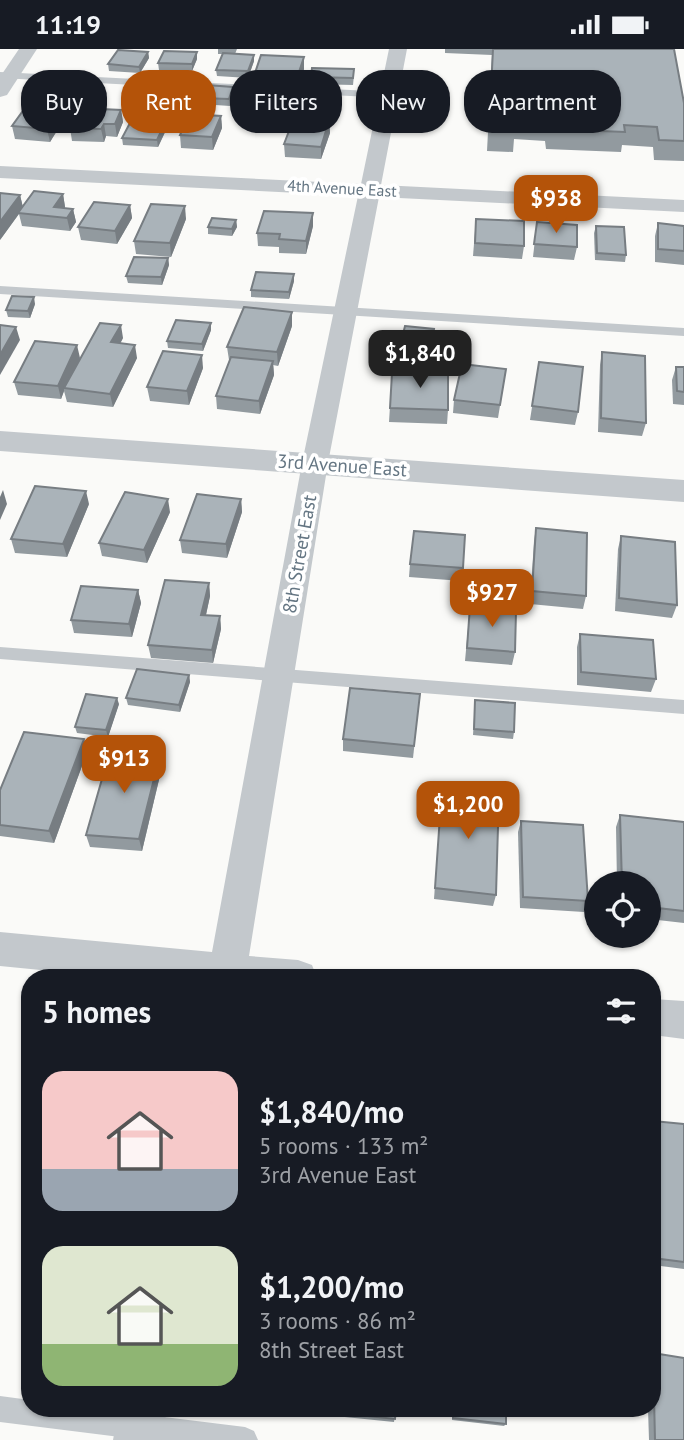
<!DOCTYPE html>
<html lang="en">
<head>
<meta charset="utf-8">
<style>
	:root { --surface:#171b24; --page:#20242c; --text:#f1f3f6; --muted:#9ea1a6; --accent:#b45309 }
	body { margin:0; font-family:"PT Sans",sans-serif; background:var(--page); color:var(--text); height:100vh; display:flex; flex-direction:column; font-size:26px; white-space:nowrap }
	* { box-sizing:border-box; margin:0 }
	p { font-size:23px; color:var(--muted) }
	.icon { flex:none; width:38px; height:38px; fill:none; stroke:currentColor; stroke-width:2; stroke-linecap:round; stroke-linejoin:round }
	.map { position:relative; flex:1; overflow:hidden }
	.details { position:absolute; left:21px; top:920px; width:640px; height:448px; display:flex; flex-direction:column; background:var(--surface); border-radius:28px; box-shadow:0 2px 5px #0004 }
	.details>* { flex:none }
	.guide { position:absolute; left:21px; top:21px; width:642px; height:63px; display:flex; gap:14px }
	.tools { position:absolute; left:584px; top:822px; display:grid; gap:14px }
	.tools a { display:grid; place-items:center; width:77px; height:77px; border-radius:50%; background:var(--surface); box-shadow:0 2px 5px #0004; font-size:35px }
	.price { position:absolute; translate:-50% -60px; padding:0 16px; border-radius:14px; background:var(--accent); color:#fff; font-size:23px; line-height:46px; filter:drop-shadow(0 2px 4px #0008) }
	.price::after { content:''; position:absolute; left:50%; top:42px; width:21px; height:16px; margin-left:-10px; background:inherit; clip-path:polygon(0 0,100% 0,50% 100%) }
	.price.on { background:#222; color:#fff }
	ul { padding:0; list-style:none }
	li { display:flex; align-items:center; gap:21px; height:175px; padding:0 21px }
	li span { display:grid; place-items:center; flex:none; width:196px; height:140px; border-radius:21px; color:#555 }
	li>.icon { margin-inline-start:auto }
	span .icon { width:84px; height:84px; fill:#fffc; stroke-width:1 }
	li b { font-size:30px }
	h2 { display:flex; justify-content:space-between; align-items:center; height:84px; padding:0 21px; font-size:30px }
	.chip { padding:0 24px; border-radius:28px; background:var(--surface); box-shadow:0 2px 5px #0004; font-size:24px; line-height:63px }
	.chip.on { background:var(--accent); color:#fff }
	.status { display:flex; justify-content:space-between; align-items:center; height:49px; padding:0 35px; background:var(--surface); direction:ltr }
	.status svg { height:19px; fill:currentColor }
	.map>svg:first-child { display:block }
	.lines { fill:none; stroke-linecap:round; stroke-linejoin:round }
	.service { fill:#c3c8cc; fill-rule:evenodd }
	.minor { fill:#c3c8cc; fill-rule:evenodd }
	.tertiary { fill:#c3c8cc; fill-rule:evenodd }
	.wall { fill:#929a9f }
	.shaded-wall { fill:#777d82 }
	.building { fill:#aab3b9; stroke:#777d82; stroke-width:2 }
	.labels { text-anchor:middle; stroke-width:7; stroke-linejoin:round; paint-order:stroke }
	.far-street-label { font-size:16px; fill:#657683; stroke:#fff }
	.street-label { font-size:19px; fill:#657683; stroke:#fff }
</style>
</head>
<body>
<div class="status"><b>11:19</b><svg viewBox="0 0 49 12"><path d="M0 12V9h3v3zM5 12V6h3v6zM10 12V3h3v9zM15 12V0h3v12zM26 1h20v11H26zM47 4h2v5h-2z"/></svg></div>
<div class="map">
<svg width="684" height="1391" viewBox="0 0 684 1391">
	<rect width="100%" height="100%" fill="#fafaf8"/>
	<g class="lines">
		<g class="service">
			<path d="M0 23 389 43 394 46 389 49 0 29Z"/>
			<path d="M0 237 684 279V287L0 245Z"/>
			<path d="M0 598 684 651V665L0 610Z"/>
			<path d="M0 1347 30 1351V1360H99L245 1378 254 1382 258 1391H144L0 1373Z"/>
		</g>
		<g class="minor">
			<path d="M19 0H37L7 46 0 48V28Z"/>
			<path d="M389 0H407L381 136 684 151V163L379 148 328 414 249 907 298 911 312 916 317 929H122L0 917V883L212 903 302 414 358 147 0 129V117L361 135Z"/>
			<path d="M653 950 684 952V990L653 986Z"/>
			<path d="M119 1360H167L161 1391H113Z"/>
		</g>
		<path class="tertiary" d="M0 382 684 431V453L0 402Z"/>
	</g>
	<g class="wall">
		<path d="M218 0H237L235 5 254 12 248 29 217 27 216 21 223 5H218Z"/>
		<path d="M445 0H674L684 54V112L654 111 653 98 622 96 621 103 546 100 545 92 514 90 513 103 487 102 492 6 445 4Z"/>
		<path d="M148 3 149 9 140 24 109 22 108 15Z"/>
		<path d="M197 3V10L192 22 159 21 158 14Z"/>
		<path d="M304 8V20L298 39 255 36V24Z"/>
		<path d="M354 26 353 36 311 35V28Z"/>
		<path d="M199 35V41L194 52 173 51 172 44Z"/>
		<path d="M234 44 230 57 201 55V49Z"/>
		<path d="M292 50 286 63 242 59 241 52Z"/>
		<path d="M329 52 327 62 307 61V54Z"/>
		<path d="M64 54 66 67 50 93 15 90 12 77Z"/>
		<path d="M121 61 123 73 117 88 106 87 104 93 72 92 70 79Z"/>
		<path d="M221 67 222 79 213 101 181 99 180 86Z"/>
		<path d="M329 72 330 84 321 110 285 108 284 95Z"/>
		<path d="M166 81 158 98 123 96 122 89Z"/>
		<path d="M63 145 65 158V159L73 160 76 173 70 182 22 177 19 165 0 191 20 146 23 158Z"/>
		<path d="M130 156 132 169 117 195 81 191 78 178Z"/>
		<path d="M186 170 171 208 136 205 134 192Z"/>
		<path d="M476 170 524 197 522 210 473 207Z"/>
		<path d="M236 171 237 178 232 187 208 185V178Z"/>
		<path d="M537 173 577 198 574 211 533 208Z"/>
		<path d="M658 174 684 177V216L655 213V187Z"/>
		<path d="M313 177 306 205 279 204V198L258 197 257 184Z"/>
		<path d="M596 177 626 206 625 213 595 211 594 184Z"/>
		<path d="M168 209 169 216 162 236 128 234 126 227Z"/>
		<path d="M294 232 289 250 251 248V241Z"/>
		<path d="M35 255 30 269 8 268 6 261Z"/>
		<path d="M292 277 278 317 273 316 274 326 260 365 217 360 216 347 230 311H229L227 298Z"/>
		<path d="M211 281 203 302 168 299 167 292Z"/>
		<path d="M434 287 429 311 399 308V301Z"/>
		<path d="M123 289 120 294 137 309 113 358 67 353 64 342 61 350 18 346 14 333 80 309Z"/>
		<path d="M602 303 646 374 642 387 598 383 600 316Z"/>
		<path d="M539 313 578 363 575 376 530 371Z"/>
		<path d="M676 318H684V356L673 355 672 331Z"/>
		<path d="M203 319 189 356 150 352 147 338Z"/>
		<path d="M506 320 498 369 453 364 454 351Z"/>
		<path d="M392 324 448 361 447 375 389 373Z"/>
		<path d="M241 450 242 463 227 509 182 504 180 491Z"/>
		<path d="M89 455 67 508 15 504 11 490Z"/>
		<path d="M170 463 147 514 102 507 99 494Z"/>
		<path d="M536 479 586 547 583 560 530 555 534 492Z"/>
		<path d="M621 487 677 556 672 569 615 562 618 500Z"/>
		<path d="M410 515 463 519 462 532 409 528Z"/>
		<path d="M209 534 210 547 206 566 220 567 221 580 213 614 151 609 148 596Z"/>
		<path d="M138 541 141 554 132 588 74 584 71 571Z"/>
		<path d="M470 557 515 603 512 616 465 612Z"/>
		<path d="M580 585 656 630 651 643 577 636V598Z"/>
		<path d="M189 626 190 633 180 663 128 656 126 649Z"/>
		<path d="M420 645 413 709 343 702V690Z"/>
		<path d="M475 651 514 683 513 690 473 686Z"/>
		<path d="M119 655 108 688 77 684 75 678Z"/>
		<path d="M84 690 87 703 54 794 0 787V741Z"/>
		<path d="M160 706 162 718 142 802 90 798 86 786Z"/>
		<path d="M442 738 496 846 493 857 434 850Z"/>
		<path d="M620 766 684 773V874L649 870V835H617L616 778Z"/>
		<path d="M521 772 588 852 584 863 520 859 518 783Z"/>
		<path d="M653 1072 684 1075V1220L653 1216Z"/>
		<path d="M653 1305 684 1391H649L648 1360H653Z"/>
		<path d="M266 1360H396L394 1373Z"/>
		<path d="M452 1360H506V1375L504 1377 452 1371Z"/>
	</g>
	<g class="shaded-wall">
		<path d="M148 3 149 9 140 24 139 18Z"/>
		<path d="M197 3V10L192 22V15Z"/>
		<path d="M254 6V12L248 29V22Z"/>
		<path d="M304 8V20L298 39V26Z"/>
		<path d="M199 35V41L194 52 193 46Z"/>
		<path d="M233 38 234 44 230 57 229 50Z"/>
		<path d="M292 43V50L286 63 285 56Z"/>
		<path d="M64 54 66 67 50 93 47 80Z"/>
		<path d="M121 61 123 73 117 88 115 75Z"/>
		<path d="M221 67 222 79 213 101 212 88Z"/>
		<path d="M329 72 330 84 321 110V98Z"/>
		<path d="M165 74 166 81 158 98 157 91Z"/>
		<path d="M104 75 106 87 104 93 101 80Z"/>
		<path d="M63 145 65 158 59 168 54 158Z"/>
		<path d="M20 146 23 159 0 191V173Z"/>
		<path d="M130 156 132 169 117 195 115 182Z"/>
		<path d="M185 157 186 170 171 208 170 194Z"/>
		<path d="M73 160 76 173 70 182 67 169Z"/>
		<path d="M313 164V177L306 205V192Z"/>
		<path d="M236 171 237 178 232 187V180Z"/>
		<path d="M168 209 169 216 162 236 161 228Z"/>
		<path d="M294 225V232L289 250V243Z"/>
		<path d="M34 248 35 255 30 269 28 262Z"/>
		<path d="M292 263V277L278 317 277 303Z"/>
		<path d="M211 274V281L203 302 202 295Z"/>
		<path d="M121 276 123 289 114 307 111 293Z"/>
		<path d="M16 278 20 291 0 326V306Z"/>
		<path d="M77 296 80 309 64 339V342L61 350 58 337Z"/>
		<path d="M135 296 137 309 113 358 110 345Z"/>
		<path d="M202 306 203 319 189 356 187 342Z"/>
		<path d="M273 312 274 326 260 365 259 352Z"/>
		<path d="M3 441 7 455 0 471V448Z"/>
		<path d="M86 442 89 455 67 508 63 495Z"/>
		<path d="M168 450 170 463 147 514 144 501Z"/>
		<path d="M241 450 242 463 227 509 226 495Z"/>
		<path d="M209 534 210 547 203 579 201 566Z"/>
		<path d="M138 541 141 554 132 588 129 575Z"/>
		<path d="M220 567 221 580 213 614 212 601Z"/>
		<path d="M189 626 190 633 180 663 179 656Z"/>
		<path d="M117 649 119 655 108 688 106 681Z"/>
		<path d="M84 690 87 703 54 794 49 782Z"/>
		<path d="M160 706 162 718 142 802 139 790Z"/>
	</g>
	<g class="building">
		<path d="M493 0H674L684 54V92L659 91 657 78 624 76 625 83 548 80V72L515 70V83L489 81Z"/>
		<path d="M118 1 148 3 139 18 108 15Z"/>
		<path d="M164 2 197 3 192 15 158 14Z"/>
		<path d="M223 4 254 6 248 22 216 21Z"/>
		<path d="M261 6 304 8 298 26 255 24Z"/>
		<path d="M312 19 354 20 353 29 311 28Z"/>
		<path d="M177 33 199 35 193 46 172 44Z"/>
		<path d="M206 36 233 38 229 50 201 49Z"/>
		<path d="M248 39 292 43 285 56 241 52Z"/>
		<path d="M310 45H329L326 56 307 54Z"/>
		<path d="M30 52 64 54 47 80 12 77Z"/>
		<path d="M79 59 121 61 115 75H104L101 80 70 79Z"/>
		<path d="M189 65 221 67 212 88 180 86Z"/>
		<path d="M294 69 329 72 321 98 284 95Z"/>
		<path d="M131 72 165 74 157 91 122 89Z"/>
		<path d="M34 142 63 145 54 158 73 160 67 169 18 164Z"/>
		<path d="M0 144 20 146 0 173Z"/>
		<path d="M94 153 130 156 115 182 78 178Z"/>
		<path d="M151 155 185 157 170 194 134 192Z"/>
		<path d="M264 162 313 164 306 192 279 190 280 185 257 184Z"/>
		<path d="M212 169 236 171 232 180 208 178Z"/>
		<path d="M476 170 524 172V197L475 194Z"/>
		<path d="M537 173 577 176V198L534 195Z"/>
		<path d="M658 174 684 177V202L658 200Z"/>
		<path d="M596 177 624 178 626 206 597 204Z"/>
		<path d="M134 208 168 209 161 228 126 227Z"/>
		<path d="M256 223 294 225 289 243 251 241Z"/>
		<path d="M12 247 34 248 28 262 6 261Z"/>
		<path d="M244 258 292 263 277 303 227 298Z"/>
		<path d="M176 271 211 274 202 295 167 292Z"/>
		<path d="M100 274 121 276 111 293 135 296 110 345 64 339Z"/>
		<path d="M0 276 16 278 0 306Z"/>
		<path d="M405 277 434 280 430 303 399 301Z"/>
		<path d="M35 292 77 296 58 337 14 333Z"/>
		<path d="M163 302 202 306 187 342 147 338Z"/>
		<path d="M602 303 645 307 646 374 601 369Z"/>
		<path d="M231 308 273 312 259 352 216 347Z"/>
		<path d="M539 313 583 318 578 363 532 357Z"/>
		<path d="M462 315 506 320 500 356 454 351Z"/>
		<path d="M676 318H684V343L677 342Z"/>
		<path d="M409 319 448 320V361L390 359 392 324 409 325Z"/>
		<path d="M35 437 86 442 63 495 11 490Z"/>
		<path d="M125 443 168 450 144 501 99 494Z"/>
		<path d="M197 445 241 450 226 495 180 491Z"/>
		<path d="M536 479 587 484 586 547 532 542Z"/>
		<path d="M414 482 465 486 463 519 410 515Z"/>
		<path d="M621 487 675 493 677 556 619 549Z"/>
		<path d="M165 531 209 534 201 566 220 567 212 601 148 596Z"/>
		<path d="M81 537 138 541 129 575 71 571Z"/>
		<path d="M470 557 516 562 515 603 467 599Z"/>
		<path d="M580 585 653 591 656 630 581 623Z"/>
		<path d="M137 620 189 626 179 656 126 649Z"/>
		<path d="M350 639 420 645 414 697 343 690Z"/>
		<path d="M86 645 117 649 106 681 75 678Z"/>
		<path d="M475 651 515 654 514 683 474 680Z"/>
		<path d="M24 683 84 690 49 782 0 776V741Z"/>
		<path d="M110 702 160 706 139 790 86 786Z"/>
		<path d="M442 738 499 743 496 846 435 839Z"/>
		<path d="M620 766 684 773V862L649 858V835H622Z"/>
		<path d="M521 772 583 776 588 852 523 848Z"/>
		<path d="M653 1072 684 1075V1213L653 1209Z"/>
		<path d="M653 1304 684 1309V1391H655Z"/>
		<path d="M302 1360H396L395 1370Z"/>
		<path d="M453 1360H506V1375L453 1369Z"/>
	</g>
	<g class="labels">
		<g class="far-street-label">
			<text transform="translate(342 139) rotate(3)" y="6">4th Avenue East</text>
		</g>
		<g class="street-label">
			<text transform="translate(342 416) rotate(4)" y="7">3rd Avenue East</text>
			<text transform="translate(299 505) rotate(-80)" y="7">8th Street East</text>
		</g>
	</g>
</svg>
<div class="tools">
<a><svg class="icon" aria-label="locate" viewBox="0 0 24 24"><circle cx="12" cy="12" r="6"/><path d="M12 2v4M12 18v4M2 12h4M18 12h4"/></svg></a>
</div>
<b class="price" style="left:556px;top:186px">$938</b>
<b class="price on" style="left:420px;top:341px">$1,840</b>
<b class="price" style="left:492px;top:580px">$927</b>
<b class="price" style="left:124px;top:746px">$913</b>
<b class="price" style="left:468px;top:792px">$1,200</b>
<div class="guide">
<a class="chip">Buy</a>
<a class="chip on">Rent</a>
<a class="chip">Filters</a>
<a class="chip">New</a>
<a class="chip">Apartment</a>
</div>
<section class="details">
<h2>5 homes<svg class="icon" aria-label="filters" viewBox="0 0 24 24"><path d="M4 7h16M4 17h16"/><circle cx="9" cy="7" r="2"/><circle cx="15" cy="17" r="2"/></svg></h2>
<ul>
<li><span style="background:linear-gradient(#f6c9c9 70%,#9aa5b1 0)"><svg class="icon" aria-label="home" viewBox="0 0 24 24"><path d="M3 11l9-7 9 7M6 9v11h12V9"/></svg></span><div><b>$1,840/mo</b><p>5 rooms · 133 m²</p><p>3rd Avenue East</p></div></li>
<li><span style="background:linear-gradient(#dfe7d0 70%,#8fb573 0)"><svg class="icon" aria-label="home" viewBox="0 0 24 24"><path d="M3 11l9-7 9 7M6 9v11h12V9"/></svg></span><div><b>$1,200/mo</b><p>3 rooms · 86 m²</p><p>8th Street East</p></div></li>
</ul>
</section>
</div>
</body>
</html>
